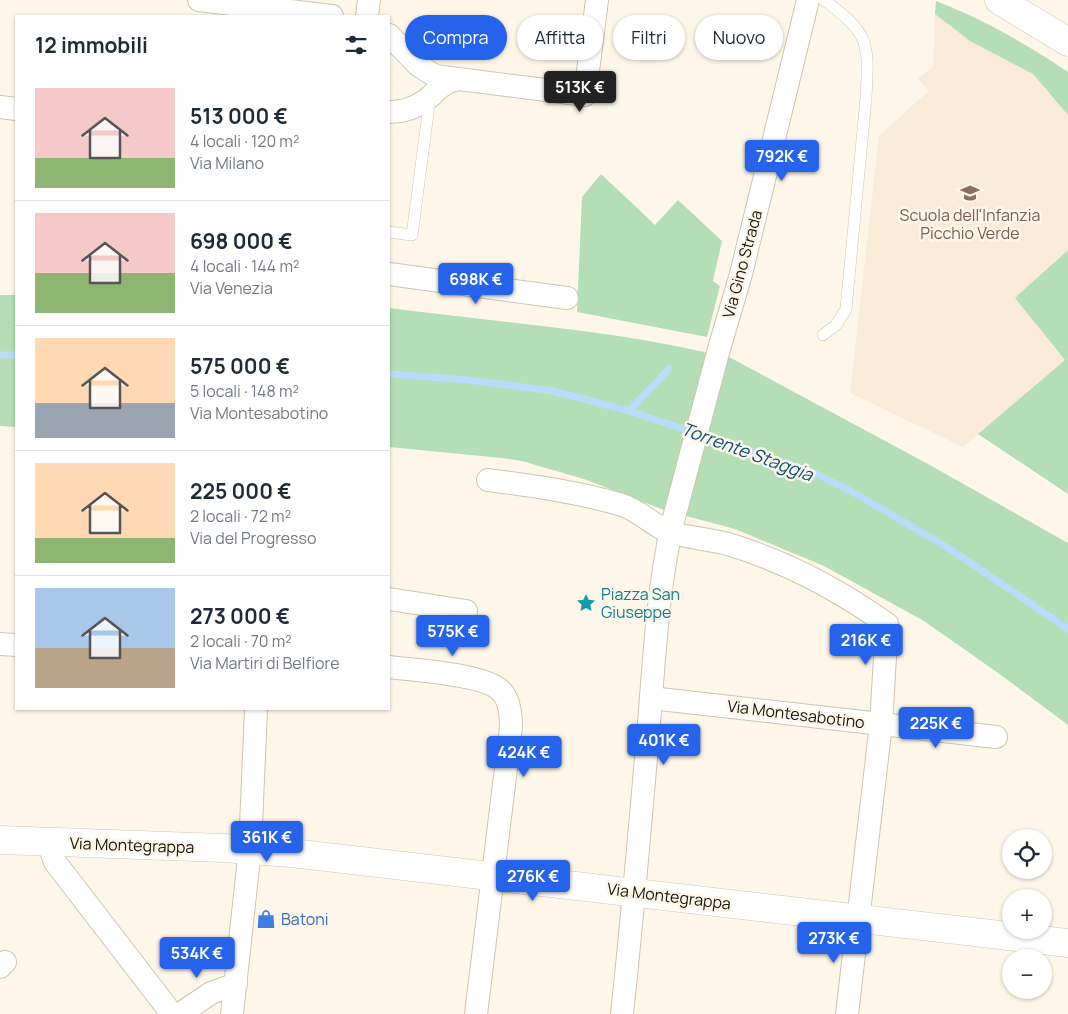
<!DOCTYPE html>
<html lang="it">
<head>
<meta charset="utf-8">
<style>
	:root { --surface:#fff; --page:#f6f6f7; --text:#1f2937; --muted:#747a83; --line:#e0e1e3; --accent:#2563eb }
	body { margin:0; font-family:Manrope,sans-serif; background:var(--page); color:var(--text); height:100vh; display:flex; flex-direction:column; font-size:19px; white-space:nowrap }
	* { box-sizing:border-box; margin:0 }
	p { font-size:16px; color:var(--muted) }
	.icon { flex:none; width:28px; height:28px; fill:none; stroke:currentColor; stroke-width:2; stroke-linecap:round; stroke-linejoin:round }
	.map { position:relative; flex:1; overflow:hidden }
	.panel { position:absolute; left:15px; top:15px; width:375px; height:695px; display:flex; flex-direction:column; background:var(--surface); border-radius:0px; box-shadow:0 1px 4px #0004 }
	.panel>* { flex:none }
	.guide { position:absolute; left:405px; top:15px; width:475px; height:45px; display:flex; gap:10px }
	.tools { position:absolute; left:1002px; top:829px; display:grid; gap:10px }
	.tools a { display:grid; place-items:center; width:50px; height:50px; border-radius:50%; background:var(--surface); box-shadow:0 1px 4px #0004; font-size:25px }
	.price { position:absolute; translate:-50% -42px; padding:0 11px; border-radius:5px; background:var(--accent); color:#fff; font-size:16px; line-height:32px; filter:drop-shadow(0 1px 2px #0008) }
	.price::after { content:''; position:absolute; left:50%; top:30px; width:15px; height:11px; margin-left:-8px; background:inherit; clip-path:polygon(0 0,100% 0,50% 100%) }
	.price.current { background:#222; color:#fff }
	ul { padding:0; list-style:none }
	li { display:flex; align-items:center; gap:15px; height:125px; padding:0 20px }
	li+li { border-top:1px solid var(--line) }
	li span { display:grid; place-items:center; flex:none; width:140px; height:100px; border-radius:0px; color:#555 }
	li>.icon { margin-inline-start:auto }
	span .icon { width:60px; height:60px; fill:#fffc; stroke-width:1 }
	li b { font-size:21px }
	h2 { display:flex; justify-content:space-between; align-items:center; height:60px; padding:0 20px; font-size:21px }
	.tag { padding:0 18px; border-radius:22px; background:var(--surface); box-shadow:0 1px 4px #0004; font-size:18px; line-height:45px }
	.tag.current { background:var(--accent); color:#fff }
	.map>svg:first-child { display:block }
	.education { fill:#faebd8 }
	.green { fill:#b4deb5 }
	.lines { fill:none; stroke-linecap:round; stroke-linejoin:round }
	.stream { stroke:#b9dcfa; stroke-width:7 }
	.lane-casing { stroke:#d0c4ae; stroke-width:12 }
	.street-casing { stroke:#d0c4ae; stroke-width:24 }
	.secondary-casing { stroke:#d0c4ae; stroke-width:29 }
	.lane { stroke:#fff; stroke-width:11 }
	.street { stroke:#fff; stroke-width:22 }
	.secondary { stroke:#fff; stroke-width:28 }
	.labels { text-anchor:middle; stroke-width:5; stroke-linejoin:round; paint-order:stroke }
	.education-label { font-size:16px; fill:#785e54; stroke:#fef7e9 }
	.street-label { font-size:16px; fill:#19140c; stroke:#fef7e9 }
	.culture-label { font-size:16px; fill:#0d838f; stroke:#fef7e9; text-anchor:start }
	.shop-label { font-size:16px; fill:#366cbe; stroke:#fef7e9; text-anchor:start }
	.water-label { font-size:18px; font-style:italic; fill:#0a527f; stroke:#fef7e9 }
</style>
</head>
<body>
<div class="map">
<svg width="1068" height="1014" viewBox="0 0 1068 1014">
	<rect width="100%" height="100%" fill="#fef7e9"/>
	<path class="education" d="M935 14 970 41 1033 74 1068 115V250L1016 298 1065 360 963 447 850 393 879 136 928 91 918 78 933 67Z"/>
	<g class="green">
		<path d="M936 1C983 19 1026 44 1068 72V115L1033 74 970 41 935 14Z"/>
		<path d="M601 174 655 225 678 200 722 241 713 281 720 286 707 337 577 312 582 197Z"/>
		<path d="M1068 250V494L978 434 1065 360 1015 298Z"/>
		<path d="M0 295H16V427L0 426Z"/>
		<path d="M389 308C503 323 619 330 731 358L928 464 1068 543V725L998 673 924 621 824 566 735 529 664 510 587 480 522 461 502 458 389 447Z"/>
	</g>
	<g class="lines">
		<g class="stream">
			<path d="M0 355H16"/>
			<path d="M389 374 469 380 553 391 629 411 789 464 817 474 858 495 950 549 1068 629"/>
			<path d="M629 411 669 369"/>
		</g>
		<g class="lane-casing">
			<g id="lane">
				<path d="M389 232 412 235 430 98"/>
				<path d="M823 335 836 325 846 309 866 98C869 42 870 34 824 0"/>
			</g>
		</g>
		<g class="street-casing">
			<g id="street">
				<path d="M199 0 332 16"/>
				<path d="M367 16 369 0"/>
				<path d="M389 35 418 65 435 76 585 95 597 0"/>
				<path d="M0 107 16 109"/>
				<path d="M389 112C406 112 419 107 432 95 439 88 445 82 455 80"/>
				<path d="M389 274 567 298"/>
				<path d="M488 480C533 486 579 492 622 505 641 511 655 528 672 533 690 538 709 539 728 544 784 561 839 590 887 624L881 724 847 1014"/>
				<path d="M389 599 466 611"/>
				<path d="M0 644 16 645"/>
				<path d="M389 667C412 670 486 674 501 691 510 700 511 715 511 727L476 1014"/>
				<path d="M651 698 996 737"/>
				<path d="M48 842 55 862 172 1014"/>
				<path d="M0 967 5 962"/>
				<path d="M180 1014 211 993 236 984"/>
				<path d="M232 1014 250 849 256 709"/>
				<path d="M622 1014C632 921 640 828 648 735 654 664 657 594 672 525L719 349 741 274 808 0"/>
			</g>
		</g>
		<g class="secondary-casing">
			<g id="secondary">
				<path d="M999 0 1068 42"/>
				<path d="M0 840 224 848 292 853 1068 943"/>
			</g>
		</g>
		<use href="#lane" class="lane"/>
		<use href="#street" class="street"/>
		<use href="#secondary" class="secondary"/>
	</g>
	<defs>
		<g id="school-bare" transform="scale(1.5)"><path d="M0-5L7-2L0 1L-7-2ZM-4 1L0 2.5L4 1V4Q0 6-4 4Z" fill="#8d6e63" stroke="#fef7e9" stroke-width="2.5" paint-order="stroke"/></g>
		<g id="sight-bare" transform="scale(1.5)"><path d="M0-6L1.8-2.2L6-1.7L2.9 1.2L3.7 5.4L0 3.3L-3.7 5.4L-2.9 1.2L-6-1.7L-1.8-2.2Z" fill="#0f9aa8" stroke="#fef7e9" stroke-width="2.5" paint-order="stroke"/></g>
		<g id="shop-bare" transform="scale(1.5)"><path d="M-5-2.5h2.3a2.7 3.5 0 0 1 5.4 0H5L5.5 6h-11ZM-1.5-2.5h3a1.5 2.3 0 0 0-3 0Z" fill="#3f7fe0" stroke="#fef7e9" stroke-width="2.5" paint-order="stroke"/></g>
	</defs>
	<g fill-rule="evenodd">
		<use href="#school-bare" x="970" y="193"/>
		<use href="#sight-bare" x="586" y="603"/>
		<use href="#shop-bare" x="266" y="919"/>
	</g>
	<g class="labels">
		<g class="education-label">
			<text x="970" y="221">Scuola dell'Infanzia<tspan x="970" dy="18">Picchio Verde</tspan></text>
		</g>
		<g class="street-label">
			<text transform="translate(742 264) rotate(-75)" y="6">Via Gino Strada</text>
			<text transform="translate(796 714) rotate(7)" y="6">Via Montesabotino</text>
			<text transform="translate(132 845) rotate(2)" y="6">Via Montegrappa</text>
			<text transform="translate(669 896) rotate(7)" y="6">Via Montegrappa</text>
		</g>
		<g class="culture-label">
			<text x="601" y="600">Piazza San<tspan x="601" dy="18">Giuseppe</tspan></text>
		</g>
		<g class="shop-label">
			<text x="281" y="925">Batoni</text>
		</g>
		<g class="water-label">
			<text transform="translate(747 452) rotate(20)" y="6">Torrente Staggia</text>
		</g>
	</g>
</svg>
<div class="tools">
<a><svg class="icon" aria-label="locate" viewBox="0 0 24 24"><circle cx="12" cy="12" r="6"/><path d="M12 2v4M12 18v4M2 12h4M18 12h4"/></svg></a>
<a>+</a>
<a>−</a>
</div>
<b class="price current" style="left:580px;top:113px">513K €</b>
<b class="price" style="left:782px;top:182px">792K €</b>
<b class="price" style="left:476px;top:305px">698K €</b>
<b class="price" style="left:453px;top:657px">575K €</b>
<b class="price" style="left:866px;top:666px">216K €</b>
<b class="price" style="left:936px;top:749px">225K €</b>
<b class="price" style="left:664px;top:766px">401K €</b>
<b class="price" style="left:524px;top:778px">424K €</b>
<b class="price" style="left:267px;top:863px">361K €</b>
<b class="price" style="left:533px;top:902px">276K €</b>
<b class="price" style="left:834px;top:964px">273K €</b>
<b class="price" style="left:197px;top:979px">534K €</b>
<div class="guide">
<a class="tag current">Compra</a>
<a class="tag">Affitta</a>
<a class="tag">Filtri</a>
<a class="tag">Nuovo</a>
</div>
<section class="panel">
<h2>12 immobili<svg class="icon" aria-label="filters" viewBox="0 0 24 24"><path d="M4 7h16M4 17h16"/><circle cx="9" cy="7" r="2"/><circle cx="15" cy="17" r="2"/></svg></h2>
<ul>
<li><span style="background:linear-gradient(#f6c9c9 70%,#8fb573 0)"><svg class="icon" aria-label="home" viewBox="0 0 24 24"><path d="M3 11l9-7 9 7M6 9v11h12V9"/></svg></span><div><b>513 000 €</b><p>4 locali · 120 m²</p><p>Via Milano</p></div></li>
<li><span style="background:linear-gradient(#f6c9c9 60%,#8fb573 0)"><svg class="icon" aria-label="home" viewBox="0 0 24 24"><path d="M3 11l9-7 9 7M6 9v11h12V9"/></svg></span><div><b>698 000 €</b><p>4 locali · 144 m²</p><p>Via Venezia</p></div></li>
<li><span style="background:linear-gradient(#ffd9b3 65%,#9aa5b1 0)"><svg class="icon" aria-label="home" viewBox="0 0 24 24"><path d="M3 11l9-7 9 7M6 9v11h12V9"/></svg></span><div><b>575 000 €</b><p>5 locali · 148 m²</p><p>Via Montesabotino</p></div></li>
<li><span style="background:linear-gradient(#ffd9b3 75%,#8fb573 0)"><svg class="icon" aria-label="home" viewBox="0 0 24 24"><path d="M3 11l9-7 9 7M6 9v11h12V9"/></svg></span><div><b>225 000 €</b><p>2 locali · 72 m²</p><p>Via del Progresso</p></div></li>
<li><span style="background:linear-gradient(#a9c7e8 60%,#b9a48a 0)"><svg class="icon" aria-label="home" viewBox="0 0 24 24"><path d="M3 11l9-7 9 7M6 9v11h12V9"/></svg></span><div><b>273 000 €</b><p>2 locali · 70 m²</p><p>Via Martiri di Belfiore</p></div></li>
</ul>
</section>
</div>
</body>
</html>
